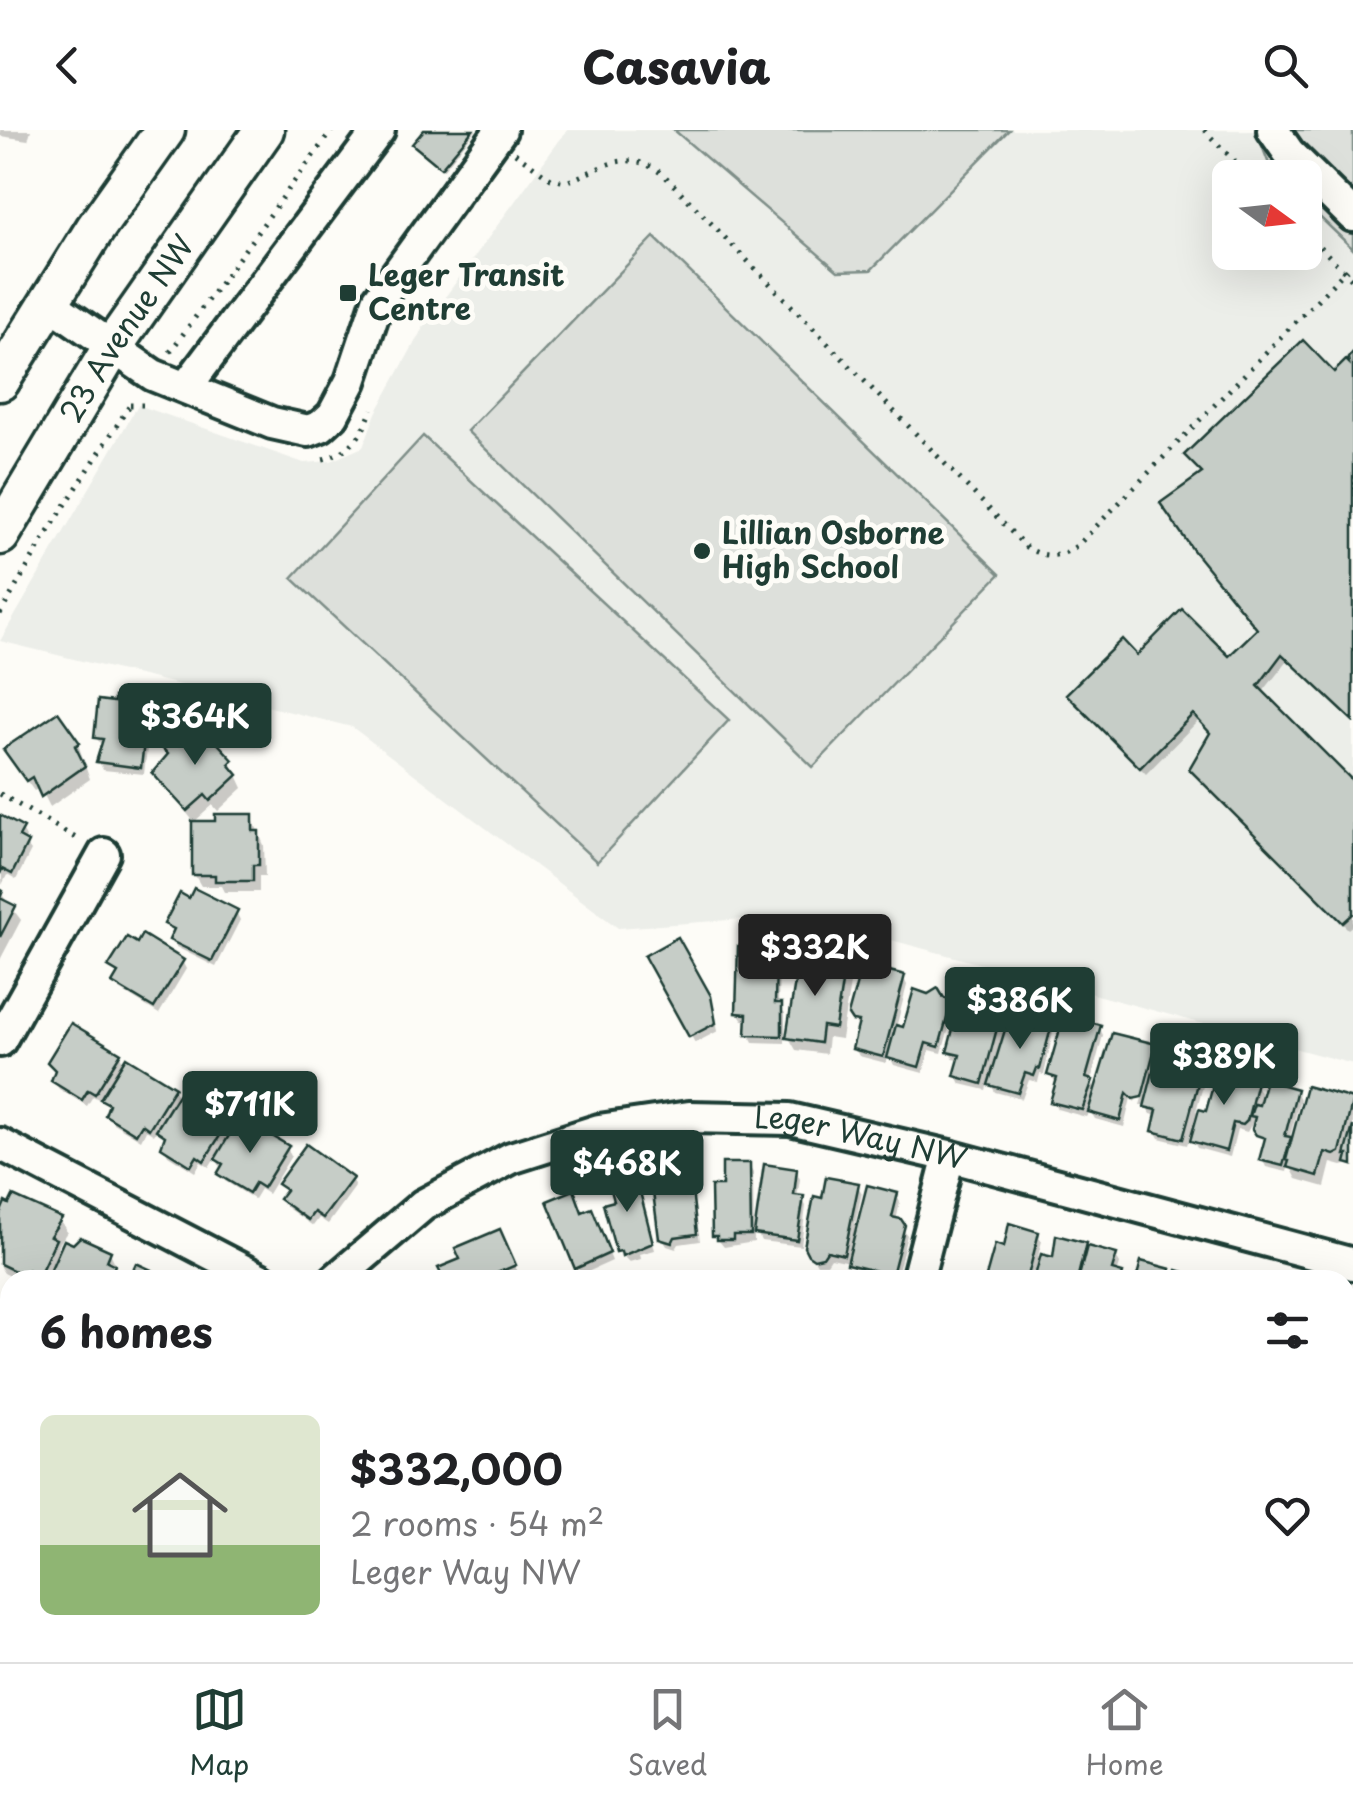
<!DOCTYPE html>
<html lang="en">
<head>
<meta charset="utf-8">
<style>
	:root { --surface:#fff; --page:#f6f6f6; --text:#202124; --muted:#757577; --line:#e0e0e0; --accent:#1f3d34 }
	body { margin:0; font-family:"Playpen Sans",sans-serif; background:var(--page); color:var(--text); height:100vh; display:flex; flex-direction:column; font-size:38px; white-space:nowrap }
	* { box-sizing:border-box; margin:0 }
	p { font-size:32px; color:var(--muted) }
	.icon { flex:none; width:55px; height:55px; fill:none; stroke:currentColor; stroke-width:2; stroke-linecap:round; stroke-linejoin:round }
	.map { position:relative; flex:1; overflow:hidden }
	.details { position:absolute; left:0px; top:1140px; width:1355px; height:392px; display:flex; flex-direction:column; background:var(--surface); border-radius:30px 30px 0 0; box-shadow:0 10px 40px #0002 }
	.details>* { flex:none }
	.needle { width:65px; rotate:105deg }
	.tools { position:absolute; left:1212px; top:30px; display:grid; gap:20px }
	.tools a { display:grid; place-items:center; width:110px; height:110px; border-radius:15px; background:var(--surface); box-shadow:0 10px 40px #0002; font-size:50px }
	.price { position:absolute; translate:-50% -85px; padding:0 22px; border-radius:10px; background:var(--accent); color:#fff; font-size:32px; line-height:65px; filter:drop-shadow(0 2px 5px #0008) }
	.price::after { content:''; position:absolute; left:50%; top:60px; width:30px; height:22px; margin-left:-15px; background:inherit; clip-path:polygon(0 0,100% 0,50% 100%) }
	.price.current { background:#222; color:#fff }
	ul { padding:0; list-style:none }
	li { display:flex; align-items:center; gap:30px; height:250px; padding:0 40px }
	li span { display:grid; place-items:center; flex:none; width:280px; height:200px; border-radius:15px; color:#555 }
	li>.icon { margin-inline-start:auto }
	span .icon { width:120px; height:120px; fill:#fffc; stroke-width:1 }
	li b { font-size:42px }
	h2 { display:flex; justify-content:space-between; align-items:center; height:120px; padding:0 40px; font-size:42px }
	header { display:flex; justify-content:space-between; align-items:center; height:130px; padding:0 40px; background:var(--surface); font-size:45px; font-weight:800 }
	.tab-bar { display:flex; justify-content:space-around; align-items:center; height:140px; border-top:2px solid var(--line); background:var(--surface); font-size:28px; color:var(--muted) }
	.tab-bar a { display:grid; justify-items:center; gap:5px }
	.tab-bar .current { color:var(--accent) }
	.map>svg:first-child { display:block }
	.built { fill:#eceee9 }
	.green { fill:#dde0db; stroke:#7e8e88; stroke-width:2.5 }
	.shadow { fill:#0003 }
	.building { fill:#c6cdc7; stroke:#1f3d34; stroke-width:2.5 }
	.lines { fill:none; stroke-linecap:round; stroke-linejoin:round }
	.minor-casing { stroke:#1f3d34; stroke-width:38 }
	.major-casing { stroke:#1f3d34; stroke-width:45 }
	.path { stroke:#1f3d34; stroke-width:5; stroke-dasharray:2.5 8; stroke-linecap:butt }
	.minor { stroke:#fdfcf7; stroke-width:30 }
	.major { stroke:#fdfcf7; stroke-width:38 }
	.poi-dot { fill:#1f3d34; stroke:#fdfcf7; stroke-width:4 }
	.labels { text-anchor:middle; stroke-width:10; stroke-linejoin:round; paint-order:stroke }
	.poi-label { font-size:30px; font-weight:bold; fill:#1f3d34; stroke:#fdfcf7; text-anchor:start }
	.street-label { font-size:30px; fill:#1f3d34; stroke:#fdfcf7 }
</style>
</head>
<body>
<header><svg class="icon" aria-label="back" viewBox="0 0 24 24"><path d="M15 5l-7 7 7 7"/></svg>Casavia<svg class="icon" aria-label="search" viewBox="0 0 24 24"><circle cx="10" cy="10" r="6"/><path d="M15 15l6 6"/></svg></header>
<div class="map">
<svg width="1353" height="1532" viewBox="0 0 1353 1532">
	<rect width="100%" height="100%" fill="#fdfcf7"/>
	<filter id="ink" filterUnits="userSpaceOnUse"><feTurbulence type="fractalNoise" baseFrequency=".01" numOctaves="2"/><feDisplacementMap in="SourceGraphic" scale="20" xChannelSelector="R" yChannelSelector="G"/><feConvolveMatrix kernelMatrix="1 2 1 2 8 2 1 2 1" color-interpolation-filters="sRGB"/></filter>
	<g filter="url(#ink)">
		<path class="built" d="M567 0H1256L1272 41 1278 47 1230 48V122H1305V73L1353 119V934L798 785 618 798 352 597 0 511 138 275 304 333 331 331 363 317 376 283 424 196Z"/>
		<g class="green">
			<path d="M674 0H1009L871 140 838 141Z"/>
			<path d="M1256 0H1353V119L1305 73V48L1278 47 1272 42Z"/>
			<path d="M654 107 1000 444 813 637 467 301Z"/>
			<path d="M423 306 729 590 597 732 292 448Z"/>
		</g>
		<g class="shadow">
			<path d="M0 0H31L28 10 0 6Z"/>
			<path d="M428 0H476L443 40 417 18Z"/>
			<path d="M1353 241V592L1288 530 1262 563 1353 655V795L1348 799 1196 647 1192 639 1212 605 1199 590 1146 644 1069 564 1137 529H1229L1259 500 1204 345 1187 325 1334 246Z"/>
			<path d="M146 573 157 586 153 619H147L144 644 103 640 99 632 103 616 96 608Z"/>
			<path d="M78 614 90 649 50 677 40 657 34 661 13 632Z"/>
			<path d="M231 632 243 658 218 681 213 675 194 692 155 643Z"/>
			<path d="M252 687 264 715 265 746H259V762H224L221 756H201L194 744Z"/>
			<path d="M0 688 22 700 26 707 24 712 31 721 16 750 7 745 2 755Z"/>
			<path d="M0 762 21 790 0 830Z"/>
			<path d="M190 771 236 782 240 790 216 837 176 817 172 809 175 803 167 794Z"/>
			<path d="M677 810 714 876 718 901 695 913 647 827Z"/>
			<path d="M761 819 765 835H774L779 842 778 876 785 883V913L753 912 749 904V890H743L738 883Z"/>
			<path d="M182 831 186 839 159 884 120 860 115 853 119 847 111 837Z"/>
			<path d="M844 836 851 848 841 909 828 907 826 924 796 920 789 908Z"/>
			<path d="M903 847 907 855 896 898 905 900 943 870 950 872 954 880 942 923 930 920 923 943 894 935 889 925 886 933 859 926 855 919 860 900 850 885Z"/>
			<path d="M990 891 998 893 1005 906 1049 895 1053 902 1044 945 1040 944 1038 952 1029 950 1022 969 995 962 989 951 986 960 961 954 957 946 961 931 954 929 949 921Z"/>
			<path d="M1099 897 1103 905 1091 951 1097 962 1154 916 1155 919H1151L1135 972 1131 968 1124 997 1095 989 1090 981 1086 987 1057 979 1053 971 1058 954 1049 945Z"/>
			<path d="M1156 920 1154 937 1198 949 1203 956 1196 981 1208 984 1240 943 1246 952 1256 955 1263 968 1266 957 1264 952 1279 950 1284 958 1296 961 1300 969 1289 1010 1293 1014 1308 960 1353 972V1033L1342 1036 1331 1033 1325 1057 1297 1049 1289 1034 1287 1042 1266 1037 1262 1029 1266 1013 1255 999 1257 985 1247 1002 1237 999 1230 1027 1197 1018 1190 1005 1187 1015 1159 1008 1155 1001 1158 986 1151 984 1145 975H1140Z"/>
			<path d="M119 924 125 935 173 959 179 969 228 992 234 1002 287 1018 291 1026 268 1064 260 1059 254 1069 225 1051 216 1026 209 1037 201 1032 195 1042 168 1025 164 1017 166 1010 158 998 154 1005 146 1000 141 1010 113 993 108 985 111 978 102 967 100 970 93 966 87 976 59 959 54 951 56 945 52 935Z"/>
			<path d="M749 1036 753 1043 754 1112 724 1117 714 1105 724 1059Z"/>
			<path d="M677 1038 683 1064 690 1063 694 1070 700 1111 679 1114 676 1119 667 1116 662 1108Z"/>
			<path d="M796 1041 800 1049 797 1068H802L806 1076 801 1116 761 1111 757 1103Z"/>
			<path d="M634 1045 655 1120 640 1124 641 1129 629 1132 618 1121 617 1073Z"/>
			<path d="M351 1050 355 1057 328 1094 319 1088 313 1096 286 1077 282 1070 287 1063 280 1054Z"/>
			<path d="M857 1055 862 1063 855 1094 859 1095 896 1065 900 1072 896 1091 907 1105 896 1150 854 1141 850 1132 831 1128 827 1134H817L806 1116 824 1071Z"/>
			<path d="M551 1072 595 1088 612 1131 581 1145Z"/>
			<path d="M0 1088 60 1090 67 1102 57 1117 61 1123H110L114 1131 112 1136 120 1149 132 1147 137 1136 166 1150H18L4 1143 0 1137Z"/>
			<path d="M1037 1104 1042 1111 1038 1126 1055 1130 1084 1115 1115 1126 1120 1134 1117 1144 1124 1150H987L1006 1120Z"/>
			<path d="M503 1109 518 1143 502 1150H446Z"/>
			<path d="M1345 1258 1353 1268V1319L1345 1325Z"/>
			<path d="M0 1315 10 1320V1335L0 1367Z"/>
			<path d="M248 1522H500L502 1526 546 1529 548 1532H246Z"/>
			<path d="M869 1522H898L895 1530Z"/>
			<path d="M902 1522H924L923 1528Z"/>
			<path d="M1035 1522H1131L1128 1532H1033Z"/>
		</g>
		<g class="building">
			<path d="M424 0H473L441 38 412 14Z"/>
			<path d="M1303 210 1334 242 1346 230 1349 233 1348 228 1353 222V591L1282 524 1258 556 1353 651V784L1343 793 1189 639 1210 603 1193 584 1140 638 1066 564 1122 509 1137 525 1182 479 1229 526 1257 499 1193 420 1160 373 1202 343 1184 325Z"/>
			<path d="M114 567 148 571 147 576 154 577 150 613 144 612 141 638 96 632 103 609 94 608 98 570 114 572Z"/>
			<path d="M58 582 80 613 75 616 85 636 41 667 32 647 26 651 3 619Z"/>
			<path d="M192 593 206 608 210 605 233 630 229 634 238 645 210 671 205 665 187 681 152 643 168 624 163 619Z"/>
			<path d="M215 684H253V701H259V735H253V751H215V745H192V691H215Z"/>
			<path d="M0 685 24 698 19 707 28 712 12 744 2 739 0 744Z"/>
			<path d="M194 758 238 780 212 831 169 810 174 799 164 794 180 763 189 768Z"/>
			<path d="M0 759 3 761 0 768 16 776 0 807Z"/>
			<path d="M142 804 184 830 154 878 112 853 118 843 108 837 127 807 137 813Z"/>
			<path d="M678 807 711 866 716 893 689 907 644 826Z"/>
			<path d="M738 816H763L762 832H776L775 873H782V906L746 905 747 884 736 883Z"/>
			<path d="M799 827 845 834 835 898 822 896 820 913 786 908Z"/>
			<path d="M862 834 905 845 883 927 852 919 859 892 852 891 848 885Z"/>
			<path d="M938 858 944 868 952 870 939 917 926 913 919 937 887 928 896 895 903 897 914 859 928 864Z"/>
			<path d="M986 878 992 889 999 891 982 954 954 946 960 925 947 922 958 880 975 885Z"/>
			<path d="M1017 883 1051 892V898L1040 939 1037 938 1034 946 1025 943 1018 963 988 955 1009 887 1016 889Z"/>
			<path d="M1064 885 1101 895 1086 948 1093 950 1082 980 1050 972 1057 948 1047 945Z"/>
			<path d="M71 893 121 923 95 964 88 960 82 970 51 951 55 940 47 932Z"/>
			<path d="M1112 903 1156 914 1142 967 1133 969 1127 963 1120 991 1088 982Z"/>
			<path d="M126 927 175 957 149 999 142 994 136 1004 105 985 109 974 100 969Z"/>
			<path d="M1155 934 1176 940 1186 934 1193 944 1200 946 1183 1009 1152 1001 1157 980 1144 977Z"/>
			<path d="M1219 934 1242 940 1240 948 1257 952 1247 991 1243 995 1233 993 1226 1021 1190 1011 1199 979 1206 981Z"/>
			<path d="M1263 943 1281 948 1279 954 1297 959 1285 1006 1291 1007 1283 1036 1259 1030 1265 1008 1256 1005 1252 999 1255 987 1250 986 1254 974 1259 975 1265 953H1261Z"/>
			<path d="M1306 956 1353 969 1340 1022 1334 1025 1325 1022 1318 1046 1287 1037 1289 1031 1286 1030Z"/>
			<path d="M181 960 230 990 204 1031 197 1026 191 1036 161 1017 165 1006 156 1000Z"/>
			<path d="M240 987 289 1016 263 1058 255 1053 249 1063 217 1044 223 1034 215 1029Z"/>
			<path d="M1353 996V1035L1346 1033 1348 1025H1345Z"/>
			<path d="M306 1014 353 1048 323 1088 314 1082 308 1090 279 1069 286 1060 277 1054Z"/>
			<path d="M722 1033H750L751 1105H733V1110H717V1106H712L711 1056H722Z"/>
			<path d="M764 1034 797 1039 794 1065 804 1066 797 1110 754 1104Z"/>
			<path d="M678 1035 681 1061 692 1060 697 1104 675 1107 672 1113 659 1109 650 1039Z"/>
			<path d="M635 1042 653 1113 622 1126 621 1121 616 1122 603 1074 614 1071 608 1049Z"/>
			<path d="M826 1047 859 1053 844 1125 827 1121 823 1127 814 1129 808 1125 804 1117 814 1066 822 1068Z"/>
			<path d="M867 1055 898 1063 892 1087 901 1089 905 1095 892 1145 847 1134Z"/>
			<path d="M574 1060 582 1082 592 1078 610 1123 575 1139 547 1071Z"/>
			<path d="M13 1066 62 1088 50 1106 56 1109 39 1145 28 1140 25 1146 0 1134V1084L5 1072 9 1074Z"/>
			<path d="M1009 1093 1039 1102 1027 1150H985L995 1114 1004 1117Z"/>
			<path d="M500 1099 516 1135 481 1150H444L438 1138 460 1129 455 1118Z"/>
			<path d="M1056 1105 1086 1113 1077 1150H1034L1041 1124 1053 1127Z"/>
			<path d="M80 1107 111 1121 107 1131 115 1135 109 1150H46L64 1110 73 1114Z"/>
			<path d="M1087 1116 1117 1124 1112 1140 1123 1143 1121 1150H1078Z"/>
			<path d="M1141 1131 1171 1139 1168 1149 1172 1150H1136Z"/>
			<path d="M136 1133 171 1149 117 1150 122 1140 131 1144Z"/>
			<path d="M1177 1140 1207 1149 1174 1150Z"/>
			<path d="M1345 1255 1353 1264V1279L1348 1282 1353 1289V1309L1345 1315Z"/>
			<path d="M0 1312 10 1315 0 1349Z"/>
			<path d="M36 1522H109L106 1532H34Z"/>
			<path d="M246 1522H280L277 1532H243Z"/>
			<path d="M286 1522H333L326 1532H283Z"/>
			<path d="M339 1522H388L385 1532H338Z"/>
			<path d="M395 1522H441L439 1532H392Z"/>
			<path d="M448 1522H496L494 1532H446Z"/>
			<path d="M501 1522H533L548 1527 546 1532H498Z"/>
			<path d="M804 1522H865L873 1525 871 1532H801Z"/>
			<path d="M1031 1522H1122L1119 1532H1031Z"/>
		</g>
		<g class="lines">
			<g class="minor-casing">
				<g id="minor">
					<path d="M1273 0 1289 23 1353 86"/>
					<path d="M48 172 153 245 272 293 308 301 321 296 333 285 351 251 378 170 501 0"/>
					<path d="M187 256 379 0"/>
					<path d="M0 911 104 724"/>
					<path d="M0 1014 262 1150"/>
					<path id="s1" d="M335 1150 423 1075 511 1028 599 1000 689 987 790 989 949 1026 1353 1134"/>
					<path d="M917 1150 949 1026"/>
					<path d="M1317 1522 1353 1532"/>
					<path d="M173 1532 175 1522"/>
					<path d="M964 1532 967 1522"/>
				</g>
			</g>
			<g class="major-casing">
				<g id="major">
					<path d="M0 251 95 99 165 0"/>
					<path id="s2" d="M0 405 113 216 264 0"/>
				</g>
			</g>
			<g class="path">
				<path d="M1204 0 1251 48"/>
				<path d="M515 23 551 49 566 52C606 37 626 16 665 46L1026 417C1046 429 1061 428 1079 414L1353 133"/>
				<path d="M1305 102 1353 150"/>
				<path d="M170 222 332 0"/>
				<path d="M130 275H147"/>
				<path d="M323 329C352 321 362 306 372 279"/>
				<path d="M0 484 48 402 130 275"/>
				<path d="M0 664 79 710"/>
			</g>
			<use href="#minor" class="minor"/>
			<use href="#major" class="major"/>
		</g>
	</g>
	<g class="poi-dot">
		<rect x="338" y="153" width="20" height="20" rx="5"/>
		<circle cx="702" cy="421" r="10"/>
	</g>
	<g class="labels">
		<g class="poi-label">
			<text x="368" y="156">Leger Transit<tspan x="368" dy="34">Centre</tspan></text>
			<text x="722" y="414">Lillian Osborne<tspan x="722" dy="34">High School</tspan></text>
		</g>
		<g class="street-label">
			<text dy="10" stroke="none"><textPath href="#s2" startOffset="242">23 Avenue NW</textPath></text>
			<text dy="10" stroke="none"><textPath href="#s1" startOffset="572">Leger Way NW</textPath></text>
		</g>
	</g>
</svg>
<div class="tools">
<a><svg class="needle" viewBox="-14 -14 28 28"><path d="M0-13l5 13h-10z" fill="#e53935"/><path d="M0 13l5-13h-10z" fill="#757577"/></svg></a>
</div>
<b class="price" style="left:195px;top:638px">$364K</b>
<b class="price current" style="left:815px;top:869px">$332K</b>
<b class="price" style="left:1020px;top:922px">$386K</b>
<b class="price" style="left:1224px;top:978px">$389K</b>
<b class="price" style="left:250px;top:1026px">$711K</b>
<b class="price" style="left:627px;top:1085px">$468K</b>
<section class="details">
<h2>6 homes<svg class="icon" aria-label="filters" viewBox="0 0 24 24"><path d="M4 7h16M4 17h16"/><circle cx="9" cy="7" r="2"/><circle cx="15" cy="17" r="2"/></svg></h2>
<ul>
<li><span style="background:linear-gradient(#dfe7d0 65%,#8fb573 0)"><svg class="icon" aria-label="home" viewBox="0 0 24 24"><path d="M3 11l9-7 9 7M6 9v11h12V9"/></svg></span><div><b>$332,000</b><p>2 rooms · 54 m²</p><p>Leger Way NW</p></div><svg class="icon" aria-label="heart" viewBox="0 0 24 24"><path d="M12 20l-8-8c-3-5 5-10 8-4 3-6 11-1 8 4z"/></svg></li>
</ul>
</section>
</div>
<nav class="tab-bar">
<a class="current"><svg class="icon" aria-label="map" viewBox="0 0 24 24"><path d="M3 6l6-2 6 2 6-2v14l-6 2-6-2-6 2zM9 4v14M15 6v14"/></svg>Map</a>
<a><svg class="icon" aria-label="saved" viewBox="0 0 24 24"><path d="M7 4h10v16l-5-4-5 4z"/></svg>Saved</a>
<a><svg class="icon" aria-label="home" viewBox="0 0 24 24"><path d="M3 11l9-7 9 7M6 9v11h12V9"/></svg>Home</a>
</nav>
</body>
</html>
